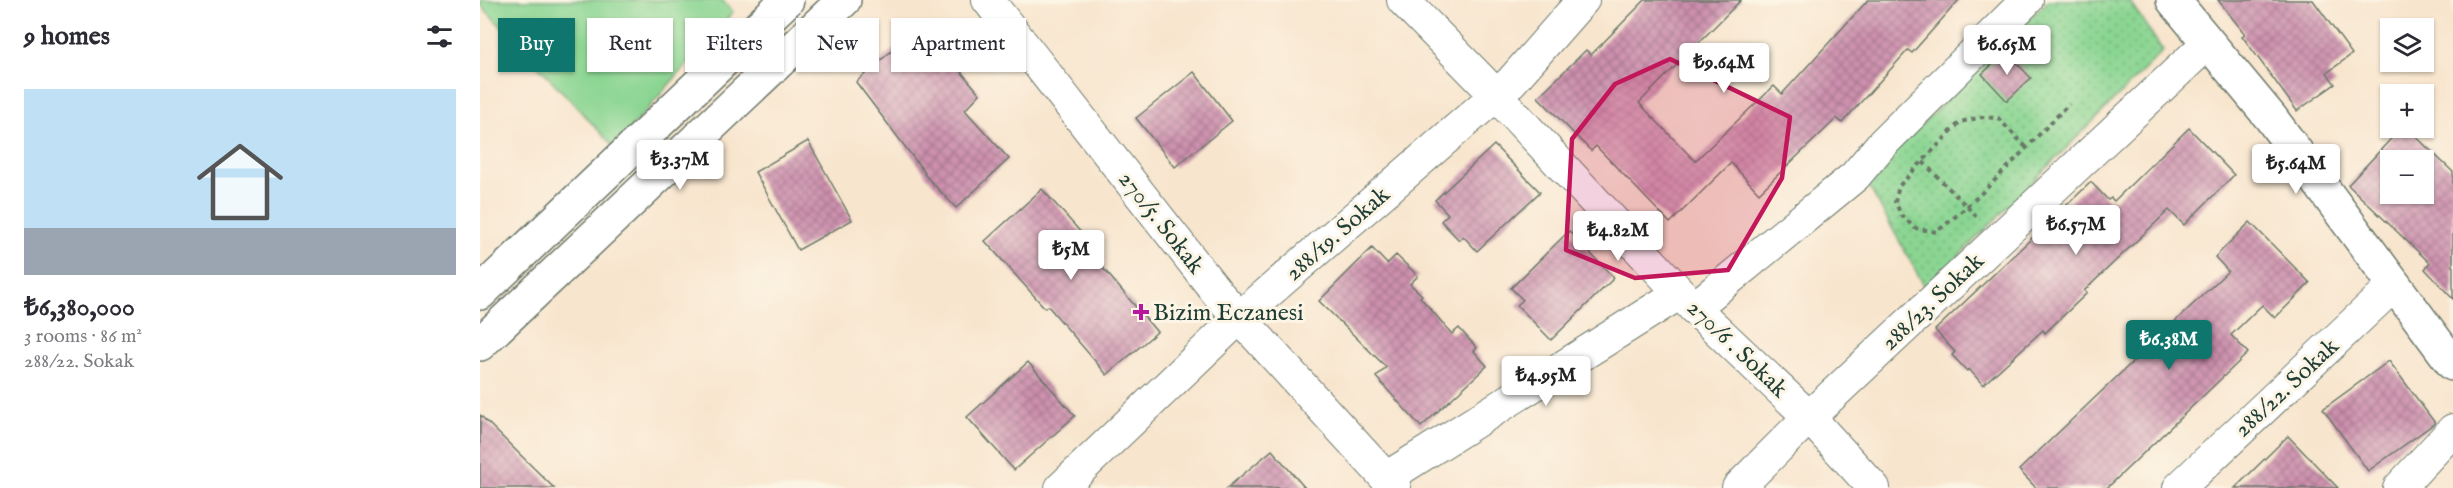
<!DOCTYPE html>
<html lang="en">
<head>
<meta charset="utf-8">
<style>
	:root { --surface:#fff; --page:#f2f2f3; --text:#2b2b33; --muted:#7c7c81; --line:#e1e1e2; --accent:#0f766e }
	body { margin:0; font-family:"IM FELL English",serif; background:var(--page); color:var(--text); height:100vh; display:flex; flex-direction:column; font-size:22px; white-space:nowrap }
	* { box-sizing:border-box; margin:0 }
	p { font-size:20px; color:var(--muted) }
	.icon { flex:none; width:33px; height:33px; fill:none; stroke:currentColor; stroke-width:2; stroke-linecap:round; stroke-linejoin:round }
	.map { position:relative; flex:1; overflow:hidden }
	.details { display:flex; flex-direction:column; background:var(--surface); width:480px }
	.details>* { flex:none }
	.guide { position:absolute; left:18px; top:18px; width:570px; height:54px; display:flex; gap:12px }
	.buttons { position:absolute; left:1900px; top:18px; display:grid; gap:12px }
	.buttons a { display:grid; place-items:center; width:54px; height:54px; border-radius:0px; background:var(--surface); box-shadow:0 2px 4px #0004; font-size:30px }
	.price { position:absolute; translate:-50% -51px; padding:0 14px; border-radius:6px; background:#fff; color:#222; font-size:20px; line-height:39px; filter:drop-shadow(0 2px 3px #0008) }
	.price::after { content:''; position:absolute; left:50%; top:36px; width:18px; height:14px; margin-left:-9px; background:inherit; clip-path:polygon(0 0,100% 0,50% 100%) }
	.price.selected { background:var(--accent); color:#fff }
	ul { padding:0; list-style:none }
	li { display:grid; align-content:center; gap:12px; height:318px; padding:0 24px }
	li+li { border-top:2px solid var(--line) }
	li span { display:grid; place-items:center; height:186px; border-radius:0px; color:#555 }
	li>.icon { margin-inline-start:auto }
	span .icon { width:108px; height:108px; fill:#fffc; stroke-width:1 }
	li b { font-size:26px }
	h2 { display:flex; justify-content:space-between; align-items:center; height:72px; padding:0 24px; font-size:26px }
	.chip { padding:0 21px; border-radius:0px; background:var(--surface); box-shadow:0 2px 4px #0004; font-size:21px; line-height:54px }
	.chip.selected { background:var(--accent); color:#fff }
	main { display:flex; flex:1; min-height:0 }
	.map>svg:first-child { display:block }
	.grass { fill:#8ad592; stroke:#548963; stroke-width:1.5 }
	.park { fill:url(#park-dots); stroke:#548963; stroke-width:1.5 }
	.building { fill:url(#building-cross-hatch); fill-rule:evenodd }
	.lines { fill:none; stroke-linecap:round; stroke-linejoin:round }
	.minor-casing { stroke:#6b786a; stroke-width:34 }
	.tertiary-casing { stroke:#6b786a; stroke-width:36 }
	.path { stroke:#6b786a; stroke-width:4; stroke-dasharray:4.5 4.5; stroke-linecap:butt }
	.minor { stroke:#fff; stroke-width:32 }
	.tertiary { stroke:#fff; stroke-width:33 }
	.marked { fill:#c2185b; fill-opacity:0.2; stroke:#c2185b; stroke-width:4.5; stroke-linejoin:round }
	.poi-dot { fill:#b5179e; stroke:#fcf5e5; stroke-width:2 }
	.labels { text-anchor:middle; stroke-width:6; stroke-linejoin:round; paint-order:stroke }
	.street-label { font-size:24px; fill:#1f3d34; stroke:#fcf5e5 }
	.poi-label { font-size:24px; fill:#1f3d34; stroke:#fcf5e5; text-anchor:start }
</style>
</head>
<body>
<main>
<section class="details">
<h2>9 homes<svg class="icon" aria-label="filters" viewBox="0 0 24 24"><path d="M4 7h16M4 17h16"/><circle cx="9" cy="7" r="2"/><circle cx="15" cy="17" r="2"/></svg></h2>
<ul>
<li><span style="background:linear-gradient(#bfe0f5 75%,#9aa5b1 0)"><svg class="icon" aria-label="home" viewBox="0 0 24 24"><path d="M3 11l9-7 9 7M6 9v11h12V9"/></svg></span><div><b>₺6,380,000</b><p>3 rooms · 86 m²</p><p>288/22. Sokak</p></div></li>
</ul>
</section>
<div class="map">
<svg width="1973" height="488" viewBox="0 0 1973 488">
	<defs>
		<pattern id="park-dots" width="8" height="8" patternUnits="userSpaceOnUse" patternTransform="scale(1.5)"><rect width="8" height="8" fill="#8ad592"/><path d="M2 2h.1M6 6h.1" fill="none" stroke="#70ae78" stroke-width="1.8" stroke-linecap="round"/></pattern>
		<pattern id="building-cross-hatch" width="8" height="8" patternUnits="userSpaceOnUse" patternTransform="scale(1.5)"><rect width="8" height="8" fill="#cd90ae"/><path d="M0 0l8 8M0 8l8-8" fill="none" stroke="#a6778e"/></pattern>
	</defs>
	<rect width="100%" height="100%" fill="#fcf5e5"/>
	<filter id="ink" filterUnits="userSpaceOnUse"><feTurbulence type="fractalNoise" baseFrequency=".0167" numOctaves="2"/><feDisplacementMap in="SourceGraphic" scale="12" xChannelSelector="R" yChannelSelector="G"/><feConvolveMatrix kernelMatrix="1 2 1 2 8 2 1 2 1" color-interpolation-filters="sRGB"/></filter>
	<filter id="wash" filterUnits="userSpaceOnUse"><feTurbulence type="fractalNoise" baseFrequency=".008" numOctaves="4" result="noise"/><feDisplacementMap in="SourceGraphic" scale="24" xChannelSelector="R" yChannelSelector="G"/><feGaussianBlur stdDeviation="1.35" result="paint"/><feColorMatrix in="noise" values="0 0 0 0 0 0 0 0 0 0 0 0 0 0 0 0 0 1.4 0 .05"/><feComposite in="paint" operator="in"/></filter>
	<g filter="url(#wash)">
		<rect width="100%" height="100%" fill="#f8e5ce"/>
		<path class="grass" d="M0 0H242L253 12 134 147 0 4Z"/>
		<path class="park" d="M1569 0H1649L1683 51 1446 289 1386 181 1394 171Z"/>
		<g id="blocks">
			<g class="building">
				<path d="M1165 0H1261L1159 103 1215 161 1294 86 1302 94 1388 0H1479L1432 53 1428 50 1362 123 1357 118 1279 193 1251 163 1190 223 1116 146 1111 151 1058 97 1106 50 1111 55Z"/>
				<path d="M1738 0H1833L1872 54 1847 73 1855 84 1817 111 1762 36 1765 34Z"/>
				<path d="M441 25 500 94 485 110 529 159 476 208 444 174 445 173 376 82Z"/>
				<path d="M1526 52 1551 78 1527 101 1502 74Z"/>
				<path d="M714 72 752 121 695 167 656 118Z"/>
				<path d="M1709 128 1754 175 1704 225 1689 210 1604 291 1607 293 1565 333 1563 330 1503 385 1489 369 1487 371 1472 355 1475 352 1455 330 1611 182 1628 200 1631 198 1634 201Z"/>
				<path d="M1921 128H1927L1973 172V299L1945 269 1950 263 1868 185ZM1911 160H1944V194H1911Z"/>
				<path d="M328 141 372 220 318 250 275 172Z"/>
				<path d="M1014 145 1060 192 997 251 983 236 979 240 961 221 968 214 955 200Z"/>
				<path d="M562 189 622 256 617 261 677 332 627 375 568 306 565 308 505 241Z"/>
				<path d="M1770 222 1830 283 1795 318 1782 305 1751 335 1768 353 1627 488H1556L1539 470 1748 271 1735 257Z"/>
				<path d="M1089 231 1134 278 1071 340 1037 305 1043 300 1031 288Z"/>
				<path d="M892 248 907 264 916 255 938 276 930 284 942 295 940 297 972 334 979 328 997 348 994 351 1007 366 941 427 896 377 906 367 839 301Z"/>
				<path d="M1909 361 1955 423 1888 471 1843 409Z"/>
				<path d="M548 362 595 416 534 470 487 417Z"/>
				<path d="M0 415 74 488H0Z"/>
				<path d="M1808 436 1858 488H1755Z"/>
				<path d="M792 450 825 488H747Z"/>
			</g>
		</g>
	</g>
	<g filter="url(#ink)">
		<use href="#blocks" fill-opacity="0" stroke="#6b786a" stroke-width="1.5"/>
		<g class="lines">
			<g class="minor-casing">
				<g id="minor">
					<path d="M508 0 739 295 915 488"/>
					<path d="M923 0 1016 95 1214 308 1329 417 1394 488"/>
					<path d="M1214 308 1375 176 1401 145 1547 0"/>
					<path d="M906 478 1200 293"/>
					<path d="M581 488 760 317 1031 82 1103 0"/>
					<path d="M1258 488 1329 417 1728 43"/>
					<path d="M1699 488 1913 286"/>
					<path d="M1919 488 1973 430"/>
				</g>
			</g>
			<g class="tertiary-casing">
				<g id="tertiary">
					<path d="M1693 0 1791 118 1973 364"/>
					<path d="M0 293 307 0"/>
					<path d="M0 344 364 0"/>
				</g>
			</g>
			<g class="path">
				<path d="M1546 147 1518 118 1502 117 1480 122 1419 186 1415 202 1422 216 1435 228 1456 232C1505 195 1546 147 1589 104"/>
				<path d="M1443 162 1499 219"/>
			</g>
			<use href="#minor" class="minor"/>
			<use href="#tertiary" class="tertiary"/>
		</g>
	</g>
	<path class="marked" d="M1190 59 1310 117 1302 178 1248 270 1155 278 1086 250 1092 139 1135 84Z"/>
	<path class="poi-dot" d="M658 303h6v6h6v6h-6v6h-6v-6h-6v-6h6z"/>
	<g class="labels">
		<g class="street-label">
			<text transform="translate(682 222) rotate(52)" y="8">270/5. Sokak</text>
			<text transform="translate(857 233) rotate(-41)" y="8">288/19. Sokak</text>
			<text transform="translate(1452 301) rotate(-43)" y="8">288/23. Sokak</text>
			<text transform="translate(1258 348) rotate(44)" y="8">270/6 . Sokak</text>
			<text transform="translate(1806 387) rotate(-43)" y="8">288/22. Sokak</text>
		</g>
		<g class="poi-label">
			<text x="673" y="320">Bizim Eczanesi</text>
		</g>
	</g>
</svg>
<div class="buttons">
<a><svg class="icon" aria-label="layers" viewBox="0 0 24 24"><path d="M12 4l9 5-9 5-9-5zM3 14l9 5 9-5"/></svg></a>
<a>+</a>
<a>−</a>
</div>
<b class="price" style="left:1527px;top:76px">₺6.65M</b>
<b class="price" style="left:1244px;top:94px">₺9.64M</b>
<b class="price" style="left:200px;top:191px">₺3.37M</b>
<b class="price" style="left:1816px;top:195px">₺5.64M</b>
<b class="price" style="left:1596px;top:256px">₺6.57M</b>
<b class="price" style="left:1138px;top:262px">₺4.82M</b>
<b class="price" style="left:591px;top:281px">₺5M</b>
<b class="price selected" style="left:1689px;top:371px">₺6.38M</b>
<b class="price" style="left:1066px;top:407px">₺4.95M</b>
<div class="guide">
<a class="chip selected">Buy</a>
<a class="chip">Rent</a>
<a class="chip">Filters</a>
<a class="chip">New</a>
<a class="chip">Apartment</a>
</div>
</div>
</main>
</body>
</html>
